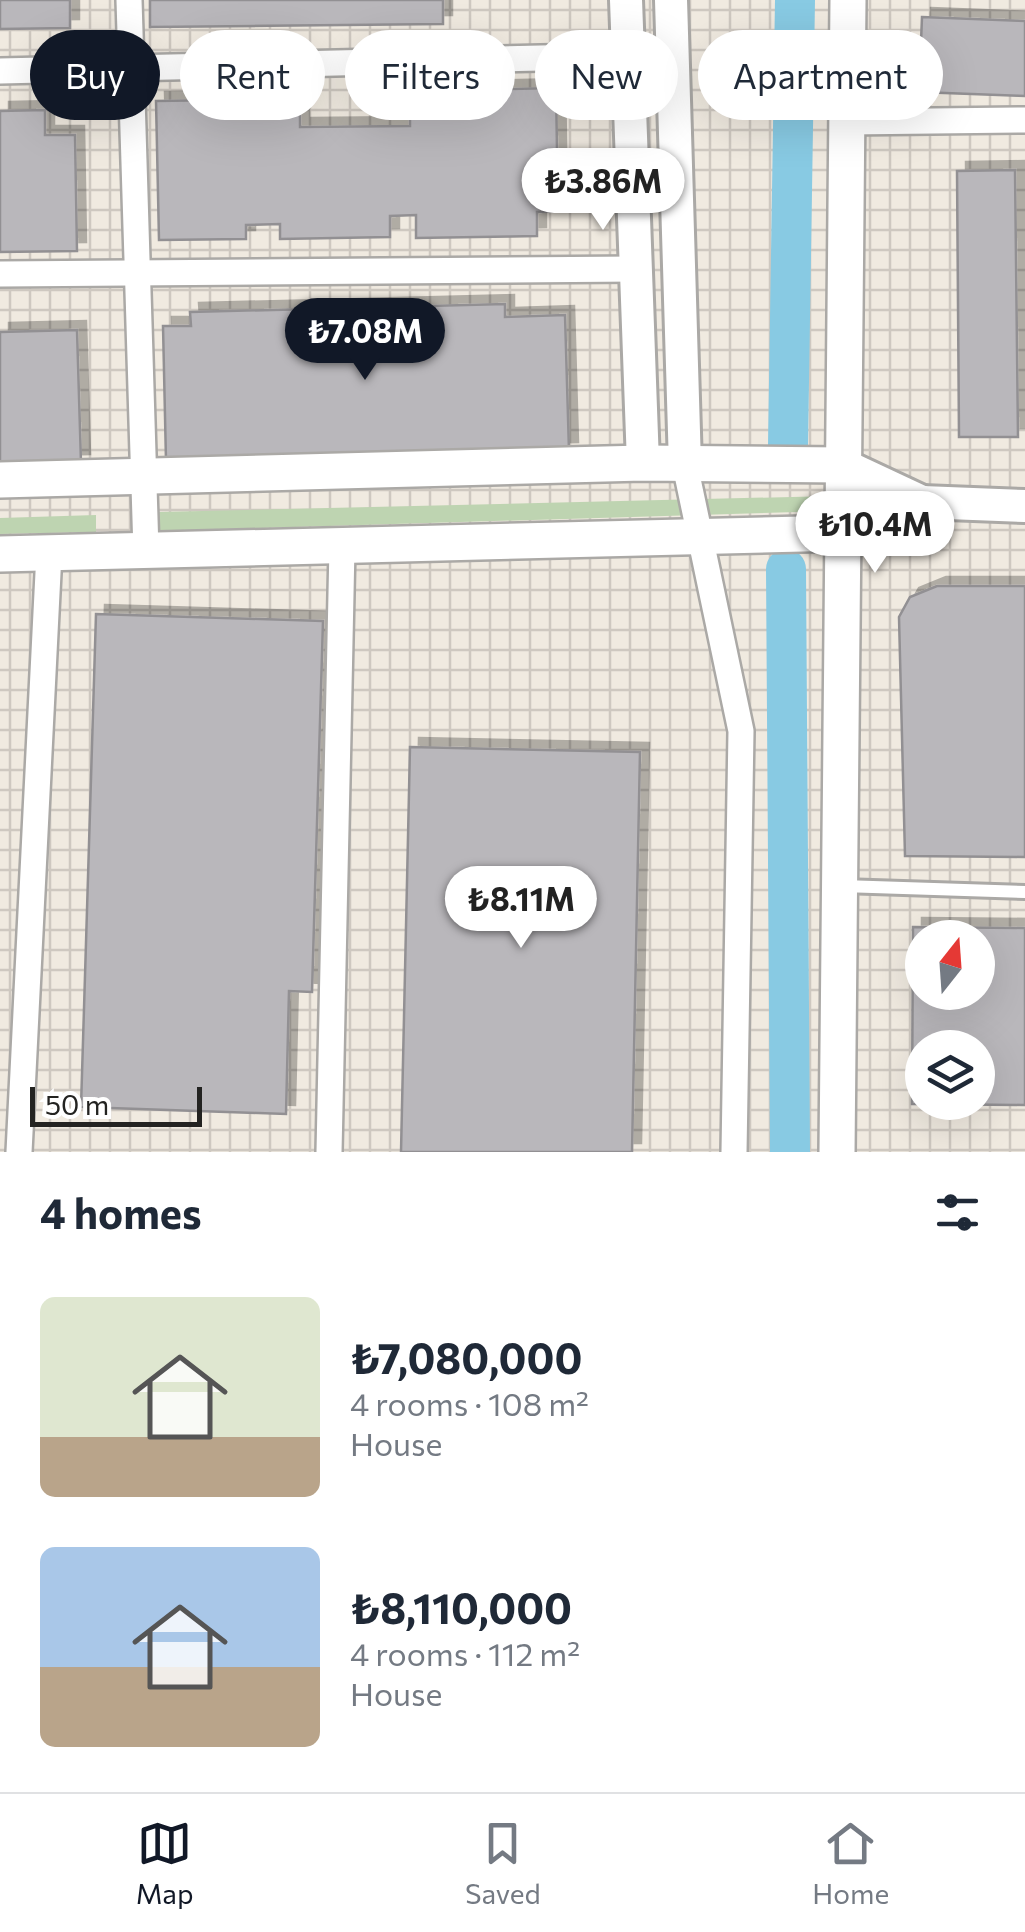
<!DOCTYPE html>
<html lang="en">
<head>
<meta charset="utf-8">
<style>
	:root { --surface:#fff; --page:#f2f2f3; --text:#1f2937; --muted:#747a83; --line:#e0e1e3; --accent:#111827 }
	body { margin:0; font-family:Commissioner,sans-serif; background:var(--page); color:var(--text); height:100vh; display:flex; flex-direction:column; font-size:38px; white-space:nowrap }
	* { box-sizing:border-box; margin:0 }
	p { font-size:32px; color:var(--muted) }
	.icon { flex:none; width:55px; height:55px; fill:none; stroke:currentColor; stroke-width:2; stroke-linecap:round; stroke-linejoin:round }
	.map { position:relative; height:1152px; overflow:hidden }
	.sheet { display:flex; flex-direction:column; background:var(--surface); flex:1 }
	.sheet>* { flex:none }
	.top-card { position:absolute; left:30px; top:30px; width:965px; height:90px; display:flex; gap:20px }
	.needle { width:65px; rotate:17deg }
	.fabs { position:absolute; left:905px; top:920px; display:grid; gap:20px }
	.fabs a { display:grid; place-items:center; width:90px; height:90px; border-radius:50%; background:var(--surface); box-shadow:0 10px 40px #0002; font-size:50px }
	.scale { position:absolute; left:30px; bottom:25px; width:172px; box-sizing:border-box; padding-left:10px; border:5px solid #232321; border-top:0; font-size:28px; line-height:35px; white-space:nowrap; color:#232321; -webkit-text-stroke:8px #fff; paint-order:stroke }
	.price { position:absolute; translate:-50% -85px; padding:0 22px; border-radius:35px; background:#fff; color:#222; font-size:32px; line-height:65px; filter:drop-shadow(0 2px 5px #0008) }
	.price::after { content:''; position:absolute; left:50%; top:60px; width:30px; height:22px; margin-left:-15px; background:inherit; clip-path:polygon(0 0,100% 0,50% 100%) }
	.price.current { background:var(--accent); color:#fff }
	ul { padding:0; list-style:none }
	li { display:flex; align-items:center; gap:30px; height:250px; padding:0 40px }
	li span { display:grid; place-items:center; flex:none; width:280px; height:200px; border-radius:15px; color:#555 }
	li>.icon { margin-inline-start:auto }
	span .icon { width:120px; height:120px; fill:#fffc; stroke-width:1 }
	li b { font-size:42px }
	h2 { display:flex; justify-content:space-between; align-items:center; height:120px; padding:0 40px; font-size:42px }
	.chip { padding:0 35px; border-radius:45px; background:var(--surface); box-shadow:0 10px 40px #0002; font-size:35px; line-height:90px }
	.chip.current { background:var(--accent); color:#fff }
	.menu { display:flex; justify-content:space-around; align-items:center; height:140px; border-top:2px solid var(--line); background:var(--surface); font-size:28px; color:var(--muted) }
	.menu a { display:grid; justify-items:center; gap:5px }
	.menu .current { color:var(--accent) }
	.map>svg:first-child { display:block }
	.industrial { fill:url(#industrial-grid); fill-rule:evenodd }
	.grass { fill:#bed4b1 }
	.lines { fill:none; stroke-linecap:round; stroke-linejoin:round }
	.river { stroke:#88cae3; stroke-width:40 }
	.building { fill:#b9b7bb; stroke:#929093; stroke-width:2.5; fill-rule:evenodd; filter:url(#shadow) }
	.service-casing { stroke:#aba9a6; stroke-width:18 }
	.minor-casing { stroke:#aba9a6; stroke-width:30 }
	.tertiary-casing { stroke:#aba9a6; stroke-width:38 }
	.secondary-casing { stroke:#aba9a6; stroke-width:40 }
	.service { stroke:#fff; stroke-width:12 }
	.minor { stroke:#fff; stroke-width:25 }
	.tertiary { stroke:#fff; stroke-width:32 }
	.secondary { stroke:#fff; stroke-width:35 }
</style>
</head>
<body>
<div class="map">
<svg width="1025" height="1152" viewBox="0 0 1025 1152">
	<defs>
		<pattern id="industrial-grid" width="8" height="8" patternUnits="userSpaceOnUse" patternTransform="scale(2.5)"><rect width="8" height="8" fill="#f0eae0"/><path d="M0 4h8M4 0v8" fill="none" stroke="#cec8c0"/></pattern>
		<filter id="shadow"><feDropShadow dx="9" dy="-9" stdDeviation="0" flood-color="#0004"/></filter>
	</defs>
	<rect width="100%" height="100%" fill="#f8f6f2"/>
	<path class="industrial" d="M0 0H1025V1152H0ZM922 938H978V992H922ZM922 1048H978V1102H922Z"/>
	<g class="grass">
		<path d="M832 496V511L159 531V512Z"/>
		<path d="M96 515V532L0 534V518Z"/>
	</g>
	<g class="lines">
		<g class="river">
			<path d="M788 446 795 0"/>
			<path d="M786 569 790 1152"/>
		</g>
	</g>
	<g class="building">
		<path d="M0 0H70V28L0 29Z"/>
		<path d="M150 0H443V24L150 27Z"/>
		<path d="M922 17 1025 21V96L919 92Z"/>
		<path d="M556 88 558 211 537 212V236L416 238V215L390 216V237L280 239V224L246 225V239L159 240 156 101 300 99V127L410 126V91Z"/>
		<path d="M45 110V135H75L77 251 0 252V111Z"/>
		<path d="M1015 170 1018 437H959L957 171Z"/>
		<path d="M505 304V317L565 315 569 451 166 461 163 326H191L190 312Z"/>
		<path d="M77 330 81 463 0 465V332Z"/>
		<path d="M937 586H1025V857L905 856 899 617 910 597Z"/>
		<path d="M96 614 323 621 312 992 289 991 286 1114 81 1107Z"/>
		<path d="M410 747 640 752 632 1152H401Z"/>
		<path d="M913 927 1025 928V1105L912 1104ZM922 938H978V992H922ZM922 1048H978V1102H922Z"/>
	</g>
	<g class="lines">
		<g class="service-casing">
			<path id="service" d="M842 886 1025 892"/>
		</g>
		<g class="minor-casing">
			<g id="minor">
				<path d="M129 0 146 551"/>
				<path d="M0 71 628 56"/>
				<path d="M847 122 1025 120"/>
				<path d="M0 274 636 269"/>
				<path d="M685 465 741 731 734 1152"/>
				<path d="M19 1152 49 553"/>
				<path d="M329 1152 342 547"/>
			</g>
		</g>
		<g class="tertiary-casing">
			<g id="tertiary">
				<path d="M626 0 643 463"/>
				<path d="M671 0 685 465"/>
				<path d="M843 465 922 502"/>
				<path d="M843 533 922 502 1025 506"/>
			</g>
		</g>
		<g class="secondary-casing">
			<g id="secondary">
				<path d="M0 480 643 463 843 465"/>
				<path d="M0 554 843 533"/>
				<path d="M837 1152 848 0"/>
			</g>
		</g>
		<use href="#service" class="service"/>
		<use href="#minor" class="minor"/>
		<use href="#tertiary" class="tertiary"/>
		<use href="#secondary" class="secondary"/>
	</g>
</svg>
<div class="fabs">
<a><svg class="needle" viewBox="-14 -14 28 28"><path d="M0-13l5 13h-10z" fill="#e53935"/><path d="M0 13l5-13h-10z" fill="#747a83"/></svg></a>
<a><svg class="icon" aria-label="layers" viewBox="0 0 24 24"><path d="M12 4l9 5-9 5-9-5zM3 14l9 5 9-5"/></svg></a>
</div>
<div class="scale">50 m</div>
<b class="price" style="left:603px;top:233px">₺3.86M</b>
<b class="price current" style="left:365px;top:383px">₺7.08M</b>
<b class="price" style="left:875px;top:576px">₺10.4M</b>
<b class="price" style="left:521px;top:951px">₺8.11M</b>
<div class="top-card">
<a class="chip current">Buy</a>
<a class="chip">Rent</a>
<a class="chip">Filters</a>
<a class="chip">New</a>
<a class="chip">Apartment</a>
</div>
</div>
<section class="sheet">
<h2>4 homes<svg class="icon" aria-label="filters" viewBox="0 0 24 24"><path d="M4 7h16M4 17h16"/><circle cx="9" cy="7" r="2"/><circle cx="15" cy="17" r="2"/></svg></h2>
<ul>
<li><span style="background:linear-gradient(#dfe7d0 70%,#b9a48a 0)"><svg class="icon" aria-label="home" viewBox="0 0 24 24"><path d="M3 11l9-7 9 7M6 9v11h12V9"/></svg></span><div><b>₺7,080,000</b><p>4 rooms · 108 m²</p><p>House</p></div></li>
<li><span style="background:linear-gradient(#a9c7e8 60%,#b9a48a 0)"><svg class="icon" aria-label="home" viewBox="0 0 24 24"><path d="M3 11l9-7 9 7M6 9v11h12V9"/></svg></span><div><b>₺8,110,000</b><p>4 rooms · 112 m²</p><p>House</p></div></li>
</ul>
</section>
<nav class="menu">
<a class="current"><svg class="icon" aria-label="map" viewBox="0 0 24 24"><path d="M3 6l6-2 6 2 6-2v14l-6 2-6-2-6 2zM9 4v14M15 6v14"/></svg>Map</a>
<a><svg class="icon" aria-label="saved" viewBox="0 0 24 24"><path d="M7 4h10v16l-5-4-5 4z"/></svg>Saved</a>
<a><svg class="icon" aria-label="home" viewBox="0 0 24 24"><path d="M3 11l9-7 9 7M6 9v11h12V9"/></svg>Home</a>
</nav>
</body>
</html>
